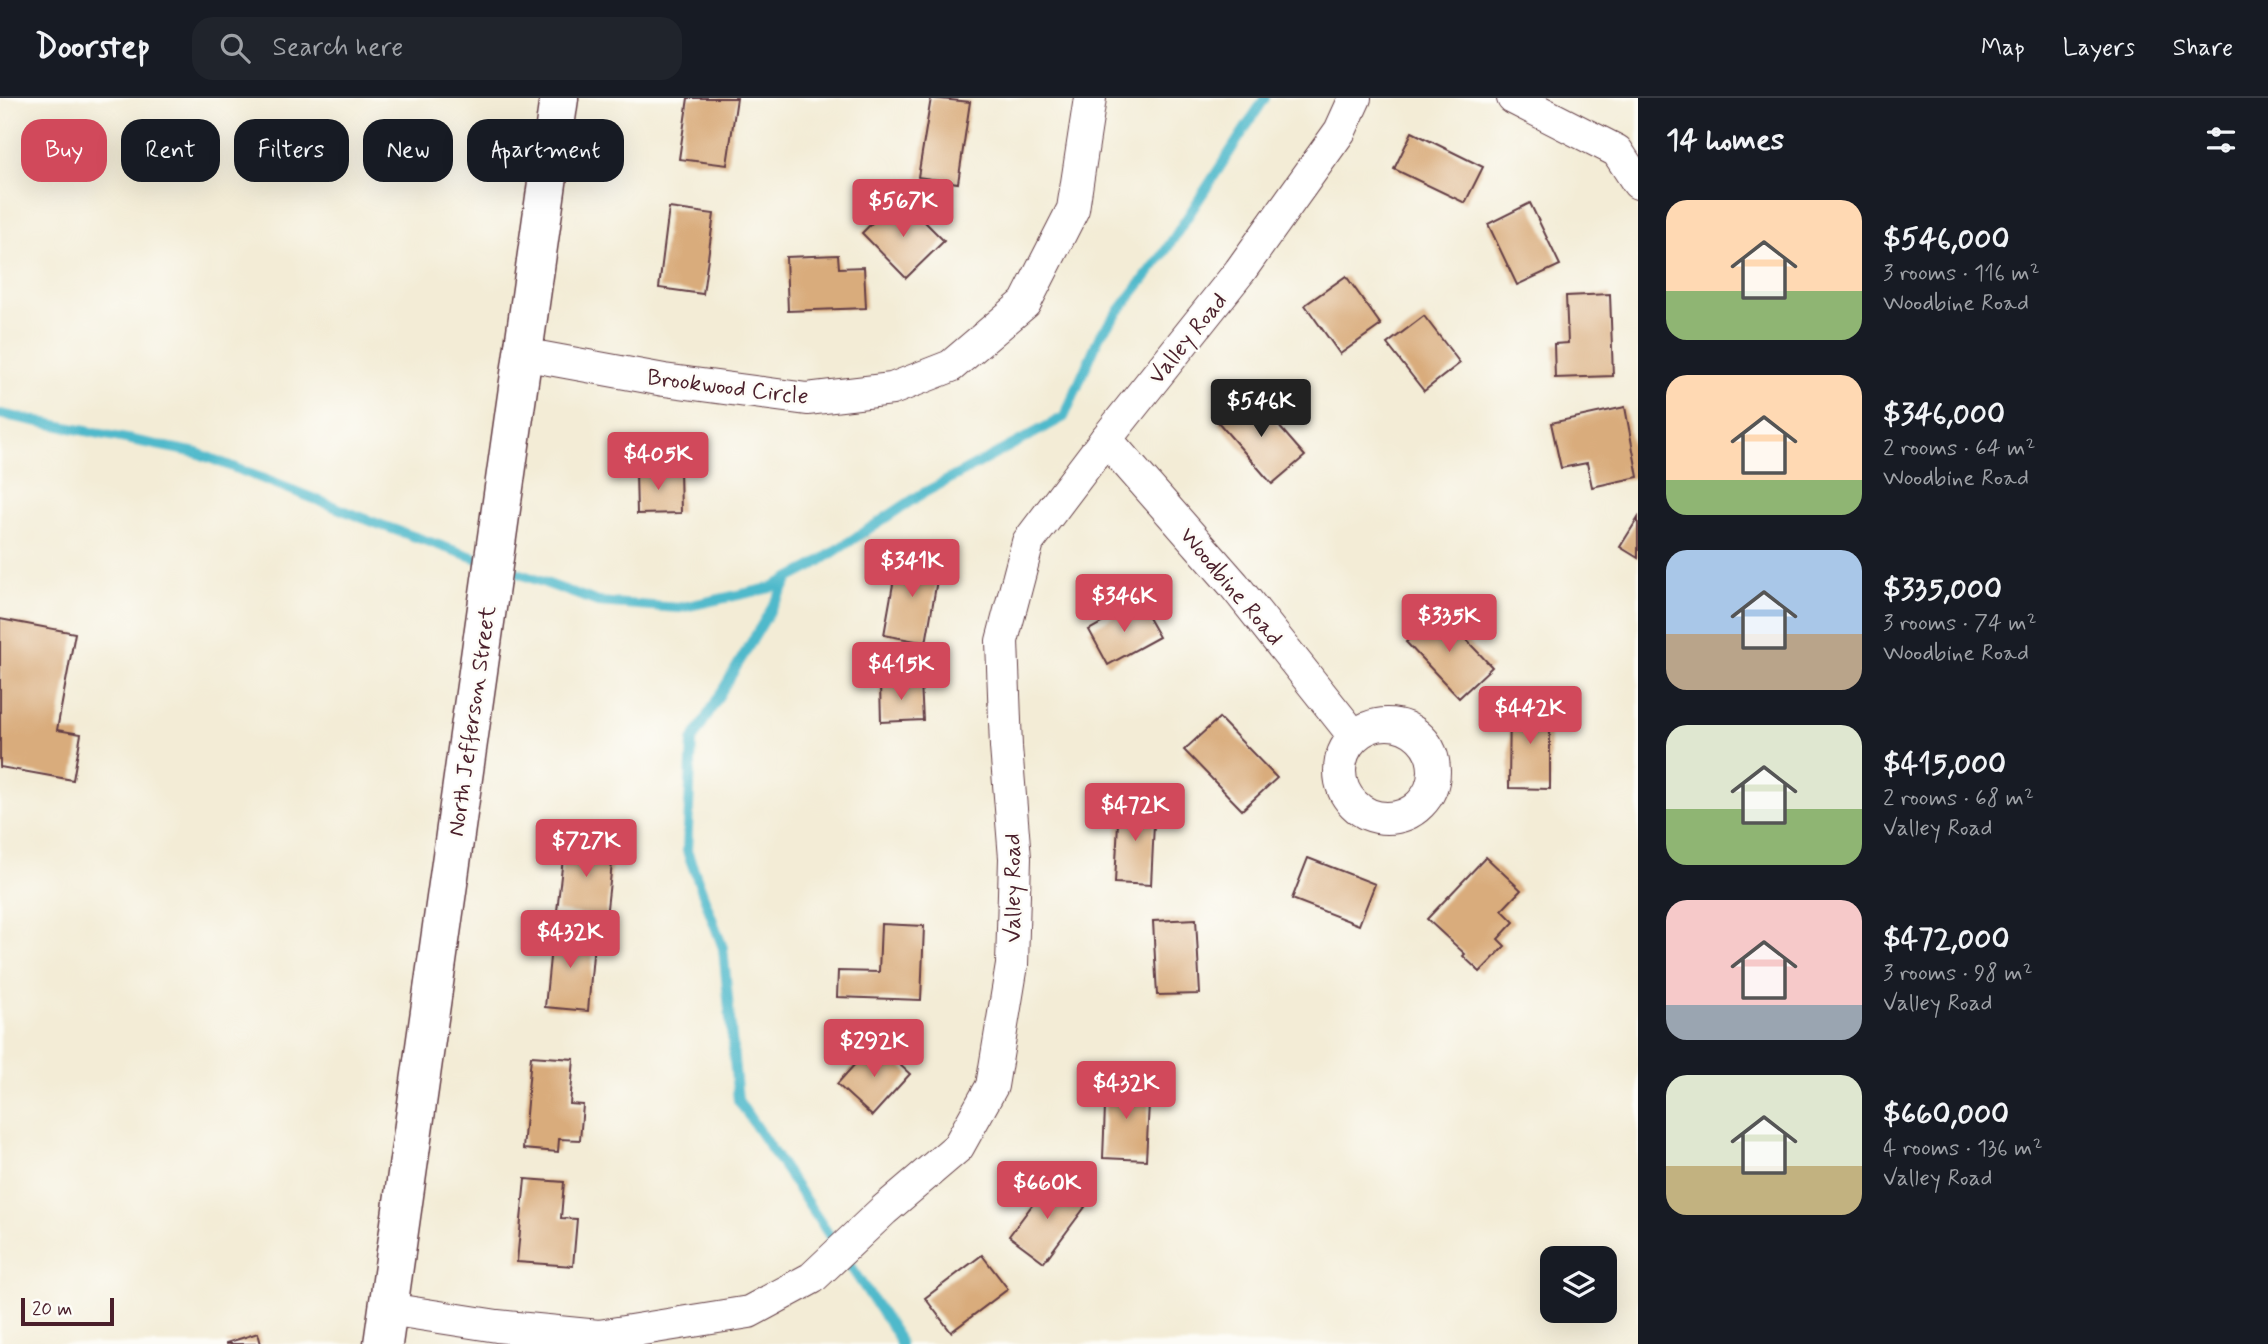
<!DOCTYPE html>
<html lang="en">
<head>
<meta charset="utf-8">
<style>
	:root { --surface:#171b24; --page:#20242c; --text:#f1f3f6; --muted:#9ea1a6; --line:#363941; --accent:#d1495b }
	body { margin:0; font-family:Mynerve,sans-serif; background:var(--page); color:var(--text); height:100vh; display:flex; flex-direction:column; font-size:26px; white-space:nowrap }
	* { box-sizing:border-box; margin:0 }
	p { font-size:23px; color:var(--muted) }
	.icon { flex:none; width:38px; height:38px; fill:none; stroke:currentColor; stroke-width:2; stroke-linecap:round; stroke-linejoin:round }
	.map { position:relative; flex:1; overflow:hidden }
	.sheet { display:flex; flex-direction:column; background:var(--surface); width:630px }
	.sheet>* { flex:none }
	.guide { position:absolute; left:21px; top:21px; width:665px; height:63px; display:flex; gap:14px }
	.tools { position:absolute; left:1540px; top:1148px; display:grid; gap:14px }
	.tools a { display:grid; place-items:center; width:77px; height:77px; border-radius:14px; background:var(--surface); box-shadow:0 7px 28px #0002; font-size:35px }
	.scale { position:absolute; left:21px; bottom:18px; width:93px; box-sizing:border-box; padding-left:7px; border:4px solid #4a1f2b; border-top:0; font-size:19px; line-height:24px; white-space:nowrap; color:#4a1f2b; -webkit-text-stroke:5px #fdfcf7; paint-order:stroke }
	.price { position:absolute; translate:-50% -60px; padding:0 16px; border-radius:7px; background:var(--accent); color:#fff; font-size:23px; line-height:46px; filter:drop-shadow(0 2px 4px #0008) }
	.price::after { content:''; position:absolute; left:50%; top:42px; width:21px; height:16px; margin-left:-10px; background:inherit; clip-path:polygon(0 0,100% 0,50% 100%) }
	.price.current { background:#222; color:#fff }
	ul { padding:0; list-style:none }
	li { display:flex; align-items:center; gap:21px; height:175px; padding:0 28px }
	li span { display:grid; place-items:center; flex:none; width:196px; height:140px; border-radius:21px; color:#555 }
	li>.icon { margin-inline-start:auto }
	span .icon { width:84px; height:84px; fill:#fffc; stroke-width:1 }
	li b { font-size:30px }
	h2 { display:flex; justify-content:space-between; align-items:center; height:84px; padding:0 28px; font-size:30px }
	.tag { padding:0 24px; border-radius:21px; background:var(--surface); box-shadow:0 7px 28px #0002; font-size:24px; line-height:63px }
	.tag.current { background:var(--accent); color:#fff }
	header { display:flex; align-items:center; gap:42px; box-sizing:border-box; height:98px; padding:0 35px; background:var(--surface); border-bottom:2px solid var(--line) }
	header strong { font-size:33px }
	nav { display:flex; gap:38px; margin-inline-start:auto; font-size:24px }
	.search { width:490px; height:63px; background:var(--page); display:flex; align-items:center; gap:18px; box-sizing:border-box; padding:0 24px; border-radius:21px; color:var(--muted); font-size:26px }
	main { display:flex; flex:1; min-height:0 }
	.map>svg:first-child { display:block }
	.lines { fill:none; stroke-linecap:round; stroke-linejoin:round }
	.stream { stroke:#4fb9cb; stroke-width:10 }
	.building { fill:#d9ac7b }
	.minor-casing { stroke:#633e45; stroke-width:34 }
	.major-casing { stroke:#633e45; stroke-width:41 }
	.minor { stroke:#fff; stroke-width:32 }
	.major { stroke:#fff; stroke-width:38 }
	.labels { text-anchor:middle; stroke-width:5; stroke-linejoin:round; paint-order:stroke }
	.street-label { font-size:23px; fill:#4a1f2b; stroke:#fdfcf7 }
</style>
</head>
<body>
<header>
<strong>Doorstep</strong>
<div class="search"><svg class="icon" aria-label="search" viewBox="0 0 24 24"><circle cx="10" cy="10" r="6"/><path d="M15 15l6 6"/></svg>Search here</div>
<nav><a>Map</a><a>Layers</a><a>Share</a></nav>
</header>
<main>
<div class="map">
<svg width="1638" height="1246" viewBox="0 0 1638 1246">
	<rect width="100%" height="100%" fill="#fdfcf7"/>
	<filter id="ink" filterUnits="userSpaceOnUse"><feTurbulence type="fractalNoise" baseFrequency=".0143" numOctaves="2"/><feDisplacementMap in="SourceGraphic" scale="14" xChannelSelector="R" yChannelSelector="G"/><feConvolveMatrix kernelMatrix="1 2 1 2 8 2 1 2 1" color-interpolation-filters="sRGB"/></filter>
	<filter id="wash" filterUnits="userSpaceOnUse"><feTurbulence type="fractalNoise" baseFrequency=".00686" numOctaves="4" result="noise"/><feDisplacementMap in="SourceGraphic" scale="28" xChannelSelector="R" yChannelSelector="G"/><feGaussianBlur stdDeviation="1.57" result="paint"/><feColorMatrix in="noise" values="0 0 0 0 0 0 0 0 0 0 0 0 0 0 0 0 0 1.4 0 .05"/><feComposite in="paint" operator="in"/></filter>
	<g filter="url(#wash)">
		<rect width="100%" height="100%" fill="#f3ecd6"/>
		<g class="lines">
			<g class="stream">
				<path d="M0 316 197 355 381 427 487 464"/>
				<path d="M501 469 598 504 679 510 770 490 811 469 920 397 1064 319 1100 237 1162 158 1265 0"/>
				<path d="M788 483 692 643 687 753 723 850 738 1002 898 1239 900 1246"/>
			</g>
		</g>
		<g id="blocks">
			<g class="building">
				<path d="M688 0H737L727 67 679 61Z"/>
				<path d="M931 0 970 4 958 85 918 79Z"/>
				<path d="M1412 34 1483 69 1465 105 1394 71Z"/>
				<path d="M892 105 908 121 915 114 944 143 906 180 862 135Z"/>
				<path d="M1530 105 1560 167 1517 187 1488 126Z"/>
				<path d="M669 110 714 116 703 196 659 190Z"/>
				<path d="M838 157 839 170 864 169 866 210 788 213 786 159Z"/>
				<path d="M1346 178 1381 227 1340 256 1305 207Z"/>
				<path d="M1610 196 1613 278 1555 280 1554 246 1568 245 1566 198Z"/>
				<path d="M1424 218 1460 265 1424 293 1387 246Z"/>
				<path d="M1251 296 1305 358 1272 386 1218 324Z"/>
				<path d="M1625 309 1638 379 1592 389 1587 365 1561 370 1551 325Z"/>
				<path d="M680 372 681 415 637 416 636 373Z"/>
				<path d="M1638 420V460L1620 449Z"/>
				<path d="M898 458 940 465 926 545 884 537Z"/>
				<path d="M1139 504 1159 539 1108 567 1089 532Z"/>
				<path d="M1439 513 1492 569 1459 600 1406 544Z"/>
				<path d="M0 521 75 535 57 632 81 636 73 682 0 669Z"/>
				<path d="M921 585 923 622 881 624 880 586Z"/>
				<path d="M1510 605H1550V691L1509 690Z"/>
				<path d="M1219 620 1277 680 1242 712 1184 652Z"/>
				<path d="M1119 704 1155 705 1151 787 1115 785Z"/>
				<path d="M565 743 614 748 606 819 557 813Z"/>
				<path d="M1486 759 1521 792 1502 812 1514 824 1498 841 1505 848 1480 874 1463 858 1465 856 1427 821Z"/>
				<path d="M1308 760 1375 786 1359 827 1292 801Z"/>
				<path d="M1196 821 1200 896 1157 897 1153 823Z"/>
				<path d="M881 826 924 828 921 902 837 899 838 873 879 874Z"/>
				<path d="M553 830 595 834 588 913 545 909Z"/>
				<path d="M875 944 910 976 872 1018 837 986Z"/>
				<path d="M531 958 574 961 570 1006 583 1007 580 1042 559 1041 558 1054 523 1051Z"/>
				<path d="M1106 984 1150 986 1146 1062 1103 1060Z"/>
				<path d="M525 1081 564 1084 561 1120 577 1121 573 1168 517 1164Z"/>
				<path d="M1051 1082 1085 1109 1044 1164 1009 1138Z"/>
				<path d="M982 1157 1008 1191 951 1234 925 1200Z"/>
				<path d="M258 1235 261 1246H226V1245Z"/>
			</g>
		</g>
	</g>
	<g filter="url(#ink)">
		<use href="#blocks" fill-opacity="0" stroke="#633e45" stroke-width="2"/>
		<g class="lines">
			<g class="minor-casing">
				<g id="minor">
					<path d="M1513 0 1617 53 1638 85"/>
					<path d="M522 256 664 282 807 301 892 291 951 268 1025 205 1073 111 1090 0"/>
					<path d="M1106 341 1234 487 1354 638"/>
					<circle cx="1387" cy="673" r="47"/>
					<path d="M388 1211 497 1228 599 1238 749 1214 812 1180 884 1112 958 1049 992 988 1012 867 1015 760 1006 649 1002 543 1028 444 1106 341 1240 173 1340 33 1355 0"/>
				</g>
			</g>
			<g class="major-casing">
				<path id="major" d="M383 1246 559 0"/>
			</g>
			<use href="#minor" class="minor"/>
			<use href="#major" class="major"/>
		</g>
	</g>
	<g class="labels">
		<g class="street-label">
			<text transform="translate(1187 240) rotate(-51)" y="8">Valley Road</text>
			<text transform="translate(728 288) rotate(7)" y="8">Brookwood Circle</text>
			<text transform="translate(1232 488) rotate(50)" y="8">Woodbine Road</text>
			<text transform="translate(471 623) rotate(-82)" y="8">North Jefferson Street</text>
			<text transform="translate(1012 790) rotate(-90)" y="8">Valley Road</text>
		</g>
	</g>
</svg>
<div class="tools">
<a><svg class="icon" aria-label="layers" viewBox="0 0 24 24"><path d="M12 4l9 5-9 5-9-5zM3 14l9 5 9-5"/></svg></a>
</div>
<div class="scale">20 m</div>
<b class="price" style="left:903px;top:141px">$567K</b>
<b class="price current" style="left:1261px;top:341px">$546K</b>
<b class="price" style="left:658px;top:394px">$405K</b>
<b class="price" style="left:912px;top:501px">$341K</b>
<b class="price" style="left:1124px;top:536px">$346K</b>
<b class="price" style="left:1449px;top:556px">$335K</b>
<b class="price" style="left:901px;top:604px">$415K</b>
<b class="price" style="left:1530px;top:648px">$442K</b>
<b class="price" style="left:1135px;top:745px">$472K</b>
<b class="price" style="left:586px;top:781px">$727K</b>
<b class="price" style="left:570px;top:872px">$432K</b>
<b class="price" style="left:874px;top:981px">$292K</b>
<b class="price" style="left:1126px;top:1023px">$432K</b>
<b class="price" style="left:1047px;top:1123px">$660K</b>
<div class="guide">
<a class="tag current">Buy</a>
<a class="tag">Rent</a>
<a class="tag">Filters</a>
<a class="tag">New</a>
<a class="tag">Apartment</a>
</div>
</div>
<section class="sheet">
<h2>14 homes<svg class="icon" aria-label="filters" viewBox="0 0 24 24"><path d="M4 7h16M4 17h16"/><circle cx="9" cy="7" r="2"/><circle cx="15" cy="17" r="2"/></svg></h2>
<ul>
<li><span style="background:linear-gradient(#ffd9b3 65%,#8fb573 0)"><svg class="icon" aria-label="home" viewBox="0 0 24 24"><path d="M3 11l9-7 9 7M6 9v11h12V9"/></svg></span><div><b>$546,000</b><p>3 rooms · 116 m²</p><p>Woodbine Road</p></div></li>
<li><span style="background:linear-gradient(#ffd9b3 75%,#8fb573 0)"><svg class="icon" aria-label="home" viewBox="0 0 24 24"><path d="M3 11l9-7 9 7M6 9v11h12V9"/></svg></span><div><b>$346,000</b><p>2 rooms · 64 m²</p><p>Woodbine Road</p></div></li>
<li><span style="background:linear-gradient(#a9c7e8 60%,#b9a48a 0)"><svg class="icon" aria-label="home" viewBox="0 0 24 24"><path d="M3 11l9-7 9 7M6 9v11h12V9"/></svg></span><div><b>$335,000</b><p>3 rooms · 74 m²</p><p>Woodbine Road</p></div></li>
<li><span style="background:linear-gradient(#dfe7d0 60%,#8fb573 0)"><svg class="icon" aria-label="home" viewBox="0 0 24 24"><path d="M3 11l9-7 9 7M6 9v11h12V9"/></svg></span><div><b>$415,000</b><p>2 rooms · 68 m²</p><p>Valley Road</p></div></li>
<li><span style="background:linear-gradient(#f6c9c9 75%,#9aa5b1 0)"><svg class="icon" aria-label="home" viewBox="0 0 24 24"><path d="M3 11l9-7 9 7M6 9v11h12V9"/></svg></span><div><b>$472,000</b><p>3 rooms · 98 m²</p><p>Valley Road</p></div></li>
<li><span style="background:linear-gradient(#dfe7d0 65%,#c2b280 0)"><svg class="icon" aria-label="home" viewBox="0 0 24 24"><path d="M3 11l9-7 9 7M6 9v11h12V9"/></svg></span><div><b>$660,000</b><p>4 rooms · 136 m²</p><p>Valley Road</p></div></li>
</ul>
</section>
</main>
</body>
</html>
